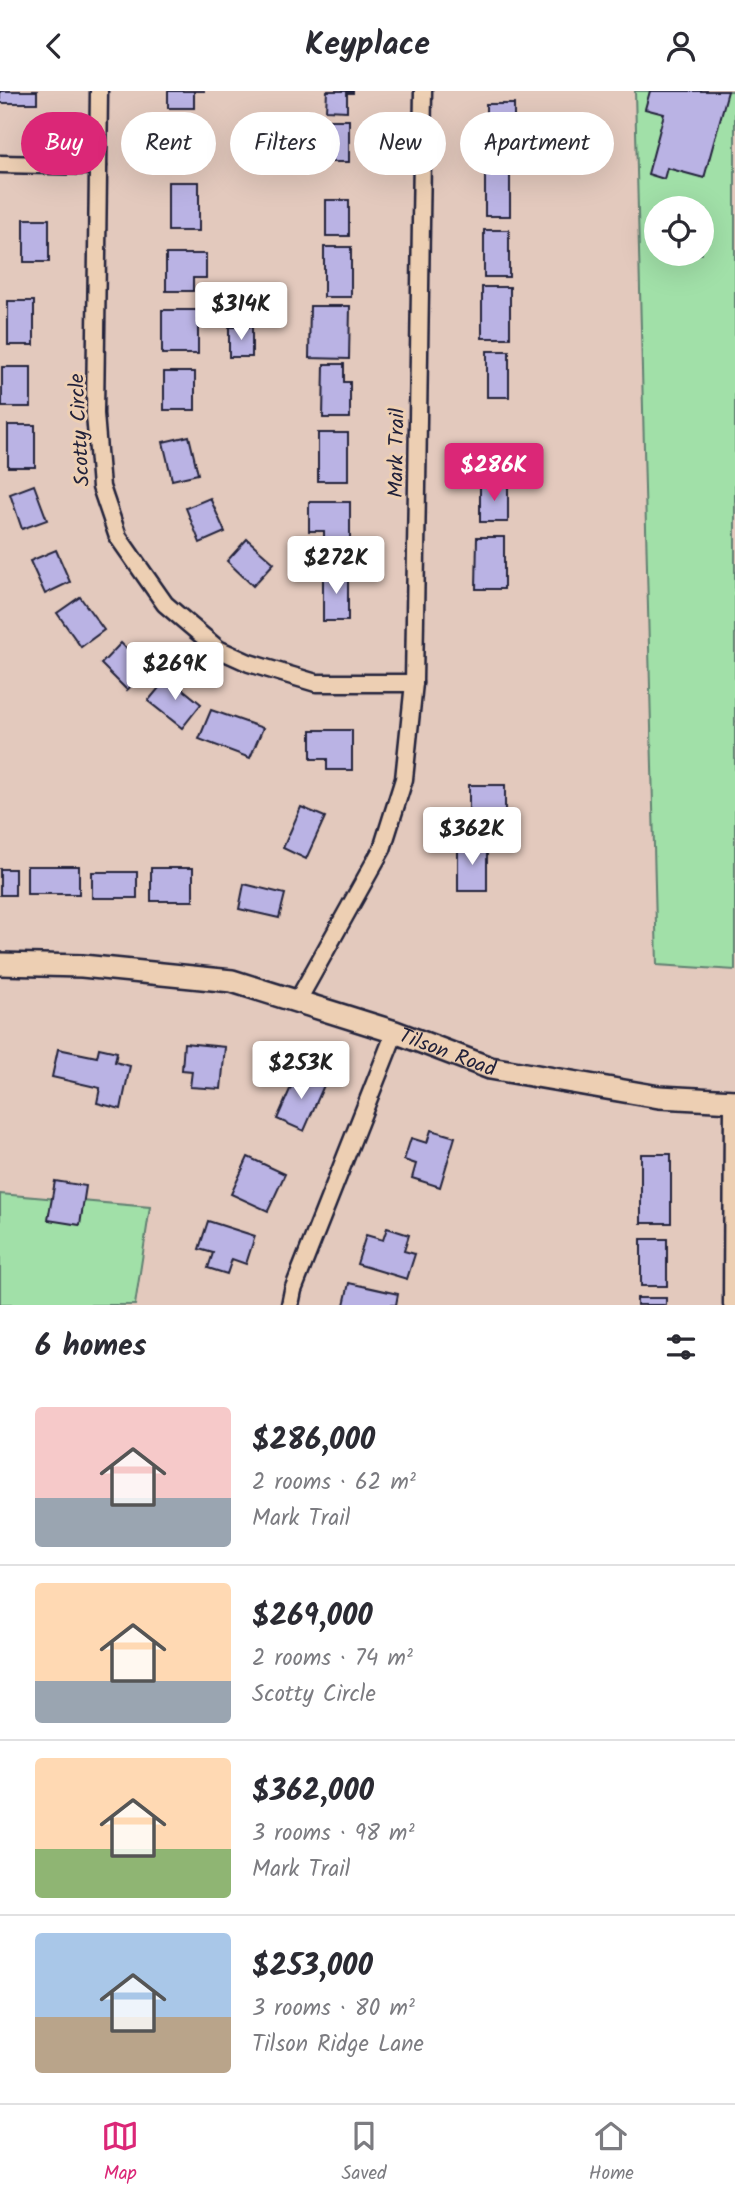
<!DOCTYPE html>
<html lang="en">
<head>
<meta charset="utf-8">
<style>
	:root { --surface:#fff; --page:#f2f2f3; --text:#2b2b33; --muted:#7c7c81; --line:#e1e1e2; --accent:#db2777 }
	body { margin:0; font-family:Kalam,sans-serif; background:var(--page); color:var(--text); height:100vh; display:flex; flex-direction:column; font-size:26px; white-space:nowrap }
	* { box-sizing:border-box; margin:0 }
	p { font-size:23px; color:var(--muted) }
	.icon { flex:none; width:38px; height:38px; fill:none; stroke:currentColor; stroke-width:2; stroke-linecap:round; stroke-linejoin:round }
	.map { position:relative; height:1214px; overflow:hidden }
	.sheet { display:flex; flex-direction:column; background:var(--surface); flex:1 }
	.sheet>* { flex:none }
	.hud { position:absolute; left:21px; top:21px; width:693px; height:63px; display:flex; gap:14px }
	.controls { position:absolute; left:644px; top:105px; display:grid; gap:14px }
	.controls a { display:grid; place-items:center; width:70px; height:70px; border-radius:50%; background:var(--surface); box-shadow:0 7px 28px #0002; font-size:35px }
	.price { position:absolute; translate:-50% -60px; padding:0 16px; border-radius:7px; background:#fff; color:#222; font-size:23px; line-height:46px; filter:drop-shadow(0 2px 4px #0008) }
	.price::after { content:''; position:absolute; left:50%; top:42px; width:21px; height:16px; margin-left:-10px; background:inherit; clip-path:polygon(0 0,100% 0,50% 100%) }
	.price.current { background:var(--accent); color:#fff }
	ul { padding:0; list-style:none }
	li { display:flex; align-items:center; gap:21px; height:175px; padding:0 35px }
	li+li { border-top:2px solid var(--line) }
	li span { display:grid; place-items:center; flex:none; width:196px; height:140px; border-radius:7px; color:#555 }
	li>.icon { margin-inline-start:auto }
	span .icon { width:84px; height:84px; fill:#fffc; stroke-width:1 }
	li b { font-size:30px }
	h2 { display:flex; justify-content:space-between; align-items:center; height:84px; padding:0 35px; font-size:30px }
	.tag { padding:0 24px; border-radius:32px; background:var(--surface); box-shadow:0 7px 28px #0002; font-size:24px; line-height:63px }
	.tag.current { background:var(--accent); color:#fff }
	header { display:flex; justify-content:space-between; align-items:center; height:91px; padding:0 35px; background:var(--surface); font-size:32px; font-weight:800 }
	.tabs { display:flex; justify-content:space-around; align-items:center; height:98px; border-top:2px solid var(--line); background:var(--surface); font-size:19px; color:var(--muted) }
	.tabs a { display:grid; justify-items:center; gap:4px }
	.tabs .current { color:var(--accent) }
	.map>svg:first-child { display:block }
	.green { fill:#a1e0a8; stroke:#628172; stroke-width:2; fill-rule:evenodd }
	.building { fill:#bab3e4; stroke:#22223b; stroke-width:2 }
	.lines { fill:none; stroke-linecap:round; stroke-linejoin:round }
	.minor-casing { stroke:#22223b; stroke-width:21 }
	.tertiary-casing { stroke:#22223b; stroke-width:26 }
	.minor { stroke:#edcfb3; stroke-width:16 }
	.tertiary { stroke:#edcfb3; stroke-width:21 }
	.labels { text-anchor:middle; stroke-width:6; stroke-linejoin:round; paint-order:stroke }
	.street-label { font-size:21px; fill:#22223b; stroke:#edcfb3 }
</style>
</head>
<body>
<header><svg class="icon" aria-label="back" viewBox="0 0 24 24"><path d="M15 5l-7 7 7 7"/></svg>Keyplace<svg class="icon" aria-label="person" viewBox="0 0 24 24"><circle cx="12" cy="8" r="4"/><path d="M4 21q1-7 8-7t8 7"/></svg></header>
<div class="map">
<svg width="735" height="1214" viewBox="0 0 735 1214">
	<rect width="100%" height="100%" fill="#e3c9bd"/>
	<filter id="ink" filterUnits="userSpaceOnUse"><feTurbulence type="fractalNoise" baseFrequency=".0143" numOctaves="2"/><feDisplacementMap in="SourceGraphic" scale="14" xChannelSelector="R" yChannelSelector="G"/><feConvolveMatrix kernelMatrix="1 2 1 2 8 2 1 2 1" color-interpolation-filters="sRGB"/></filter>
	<g filter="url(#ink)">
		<g class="green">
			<path d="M635 0H735V879L657 874ZM656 117H702V163H656Z"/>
			<path d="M0 1103 150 1116 135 1214H0Z"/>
		</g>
		<g class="building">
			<rect x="0" y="0" width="37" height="12"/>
			<path d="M168 0H205H194V17H168Z"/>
			<path d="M327 0H353V2H347V20L326 19Z"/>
			<path d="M650 0H728L704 87 667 77 664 88 648 83 664 23 645 18Z"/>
			<rect x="486" y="13" width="28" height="49"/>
			<rect x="308" y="29" width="41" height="42"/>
			<rect x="167" y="32" width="27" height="43"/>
			<rect x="485" y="73" width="25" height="52"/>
			<rect x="168" y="91" width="31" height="49"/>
			<rect x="326" y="109" width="23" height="36"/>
			<rect x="24" y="128" width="25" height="43"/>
			<rect x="484" y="139" width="25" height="47"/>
			<rect x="324" y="156" width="27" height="50"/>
			<path d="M166 163H206V187H193V200H166Z"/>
			<rect x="482" y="196" width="28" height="51"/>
			<rect x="8" y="210" width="26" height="44"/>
			<path d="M310 215H350L349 268 309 267Z"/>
			<rect x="162" y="219" width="36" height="44"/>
			<rect x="229" y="236" width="23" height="30"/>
			<rect x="487" y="260" width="22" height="46"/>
			<path d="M324 273H344V291H350V327H323Z"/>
			<rect x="2" y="276" width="29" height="40"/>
			<rect x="164" y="281" width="31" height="38"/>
			<rect x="8" y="334" width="27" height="42"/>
			<rect x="318" y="342" width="30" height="48"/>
			<path d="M189 345 198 383 172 389 163 351Z"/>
			<path d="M34 394 47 429 22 438 10 403Z"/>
			<rect x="480" y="394" width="28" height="37"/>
			<path d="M210 407 225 441 200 452 186 417Z"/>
			<path d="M309 411H350V460H324V440H309Z"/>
			<path d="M477 446H504V498H476Z"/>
			<path d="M247 448 274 472 253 495 227 470Z"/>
			<path d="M56 459 70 491 45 503 30 470Z"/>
			<rect x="323" y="480" width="25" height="50"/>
			<path d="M80 506 104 539 81 556 57 522Z"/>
			<path d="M121 552 148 579 127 599 101 573Z"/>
			<path d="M168 586 201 613 182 637 148 610Z"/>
			<path d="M211 619 263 637 250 667 199 648Z"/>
			<path d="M311 639H352V679H327V668H311Z"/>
			<path d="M469 694H505V729H495V743H469Z"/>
			<path d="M301 716 325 726 306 768 283 757Z"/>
			<rect x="458" y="752" width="29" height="48"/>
			<rect x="27" y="775" width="52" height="28"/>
			<rect x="151" y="777" width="42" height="33"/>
			<rect x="0" y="778" width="15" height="26"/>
			<rect x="92" y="781" width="45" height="26"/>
			<path d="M244 793 285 803 279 827 239 818Z"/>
			<path d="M184 952 225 956 221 998 190 996 192 980 182 979Z"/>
			<path d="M99 957 117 961 115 971 130 975 121 1018 97 1012 100 997 52 986 58 958 97 966Z"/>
			<path d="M298 980 325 992 304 1040 277 1028Z"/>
			<path d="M431 1039 455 1046 440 1096 412 1087 416 1073 404 1069 411 1047 427 1052Z"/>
			<rect x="641" y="1063" width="30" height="69"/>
			<path d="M248 1066 285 1083 268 1120 231 1103Z"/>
			<path d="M55 1090 86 1095 80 1134 48 1129Z"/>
			<path d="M208 1130 255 1145 246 1173 232 1168 227 1183 208 1177 213 1162 199 1158Z"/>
			<path d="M387 1137 409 1144 404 1160 415 1163 407 1188 357 1173 366 1144 383 1149Z"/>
			<rect x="641" y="1148" width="26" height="47"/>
			<path d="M349 1192 398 1203 396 1214H344Z"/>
			<rect x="637" y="1207" width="29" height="7"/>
		</g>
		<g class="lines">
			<g class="minor-casing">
				<g id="minor">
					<path d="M99 0 95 323 101 396 118 446 165 513 218 558 249 572 316 592H414"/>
					<path d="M0 73 98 75"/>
					<path d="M298 909 382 758 404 688 414 592 423 0"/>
					<path d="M290 1214 293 1199 395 941"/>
					<path d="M732 1214 733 1010"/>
				</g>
			</g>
			<g class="tertiary-casing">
				<g id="tertiary">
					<path id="s1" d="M0 873 82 875 232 890 395 941 490 977 659 1006 735 1010"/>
				</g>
			</g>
			<use href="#minor" class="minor"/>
			<use href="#tertiary" class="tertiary"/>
		</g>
	</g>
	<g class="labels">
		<g class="street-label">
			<text transform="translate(79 339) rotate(-93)" y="7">Scotty Circle</text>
			<text transform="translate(396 362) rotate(-89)" y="7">Mark Trail</text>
			<text dy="7" stroke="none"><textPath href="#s1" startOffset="460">Tilson Road</textPath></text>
		</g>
	</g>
</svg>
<div class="controls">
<a><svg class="icon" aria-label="locate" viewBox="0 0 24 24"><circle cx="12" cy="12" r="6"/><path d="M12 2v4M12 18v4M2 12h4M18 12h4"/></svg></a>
</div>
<b class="price" style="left:241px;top:251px">$314K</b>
<b class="price current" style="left:494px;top:412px">$286K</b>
<b class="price" style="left:336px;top:505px">$272K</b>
<b class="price" style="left:175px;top:611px">$269K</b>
<b class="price" style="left:472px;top:776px">$362K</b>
<b class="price" style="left:301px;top:1010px">$253K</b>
<div class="hud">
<a class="tag current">Buy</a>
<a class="tag">Rent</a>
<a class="tag">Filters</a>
<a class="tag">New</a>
<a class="tag">Apartment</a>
</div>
</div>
<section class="sheet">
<h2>6 homes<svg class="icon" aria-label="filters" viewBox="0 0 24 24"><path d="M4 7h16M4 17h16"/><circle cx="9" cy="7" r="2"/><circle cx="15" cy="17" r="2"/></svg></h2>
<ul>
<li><span style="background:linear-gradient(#f6c9c9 65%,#9aa5b1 0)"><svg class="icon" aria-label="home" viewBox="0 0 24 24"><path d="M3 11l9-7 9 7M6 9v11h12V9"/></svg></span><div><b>$286,000</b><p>2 rooms · 62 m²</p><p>Mark Trail</p></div></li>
<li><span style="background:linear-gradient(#ffd9b3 70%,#9aa5b1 0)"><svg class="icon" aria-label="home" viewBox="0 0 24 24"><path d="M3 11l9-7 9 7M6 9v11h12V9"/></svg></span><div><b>$269,000</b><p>2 rooms · 74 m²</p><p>Scotty Circle</p></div></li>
<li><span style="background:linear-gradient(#ffd9b3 65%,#8fb573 0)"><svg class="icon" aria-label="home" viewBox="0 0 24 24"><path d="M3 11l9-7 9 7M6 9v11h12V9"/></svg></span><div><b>$362,000</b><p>3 rooms · 98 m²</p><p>Mark Trail</p></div></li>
<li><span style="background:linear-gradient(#a9c7e8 60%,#b9a48a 0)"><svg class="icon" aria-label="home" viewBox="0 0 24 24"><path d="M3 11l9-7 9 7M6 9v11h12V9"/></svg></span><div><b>$253,000</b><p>3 rooms · 80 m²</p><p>Tilson Ridge Lane</p></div></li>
</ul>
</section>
<nav class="tabs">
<a class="current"><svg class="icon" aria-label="map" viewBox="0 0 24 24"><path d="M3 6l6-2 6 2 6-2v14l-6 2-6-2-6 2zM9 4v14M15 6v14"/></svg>Map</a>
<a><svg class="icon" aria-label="saved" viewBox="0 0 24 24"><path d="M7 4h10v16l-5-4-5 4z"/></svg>Saved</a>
<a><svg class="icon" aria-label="home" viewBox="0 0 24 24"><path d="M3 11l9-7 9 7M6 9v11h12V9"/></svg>Home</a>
</nav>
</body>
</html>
